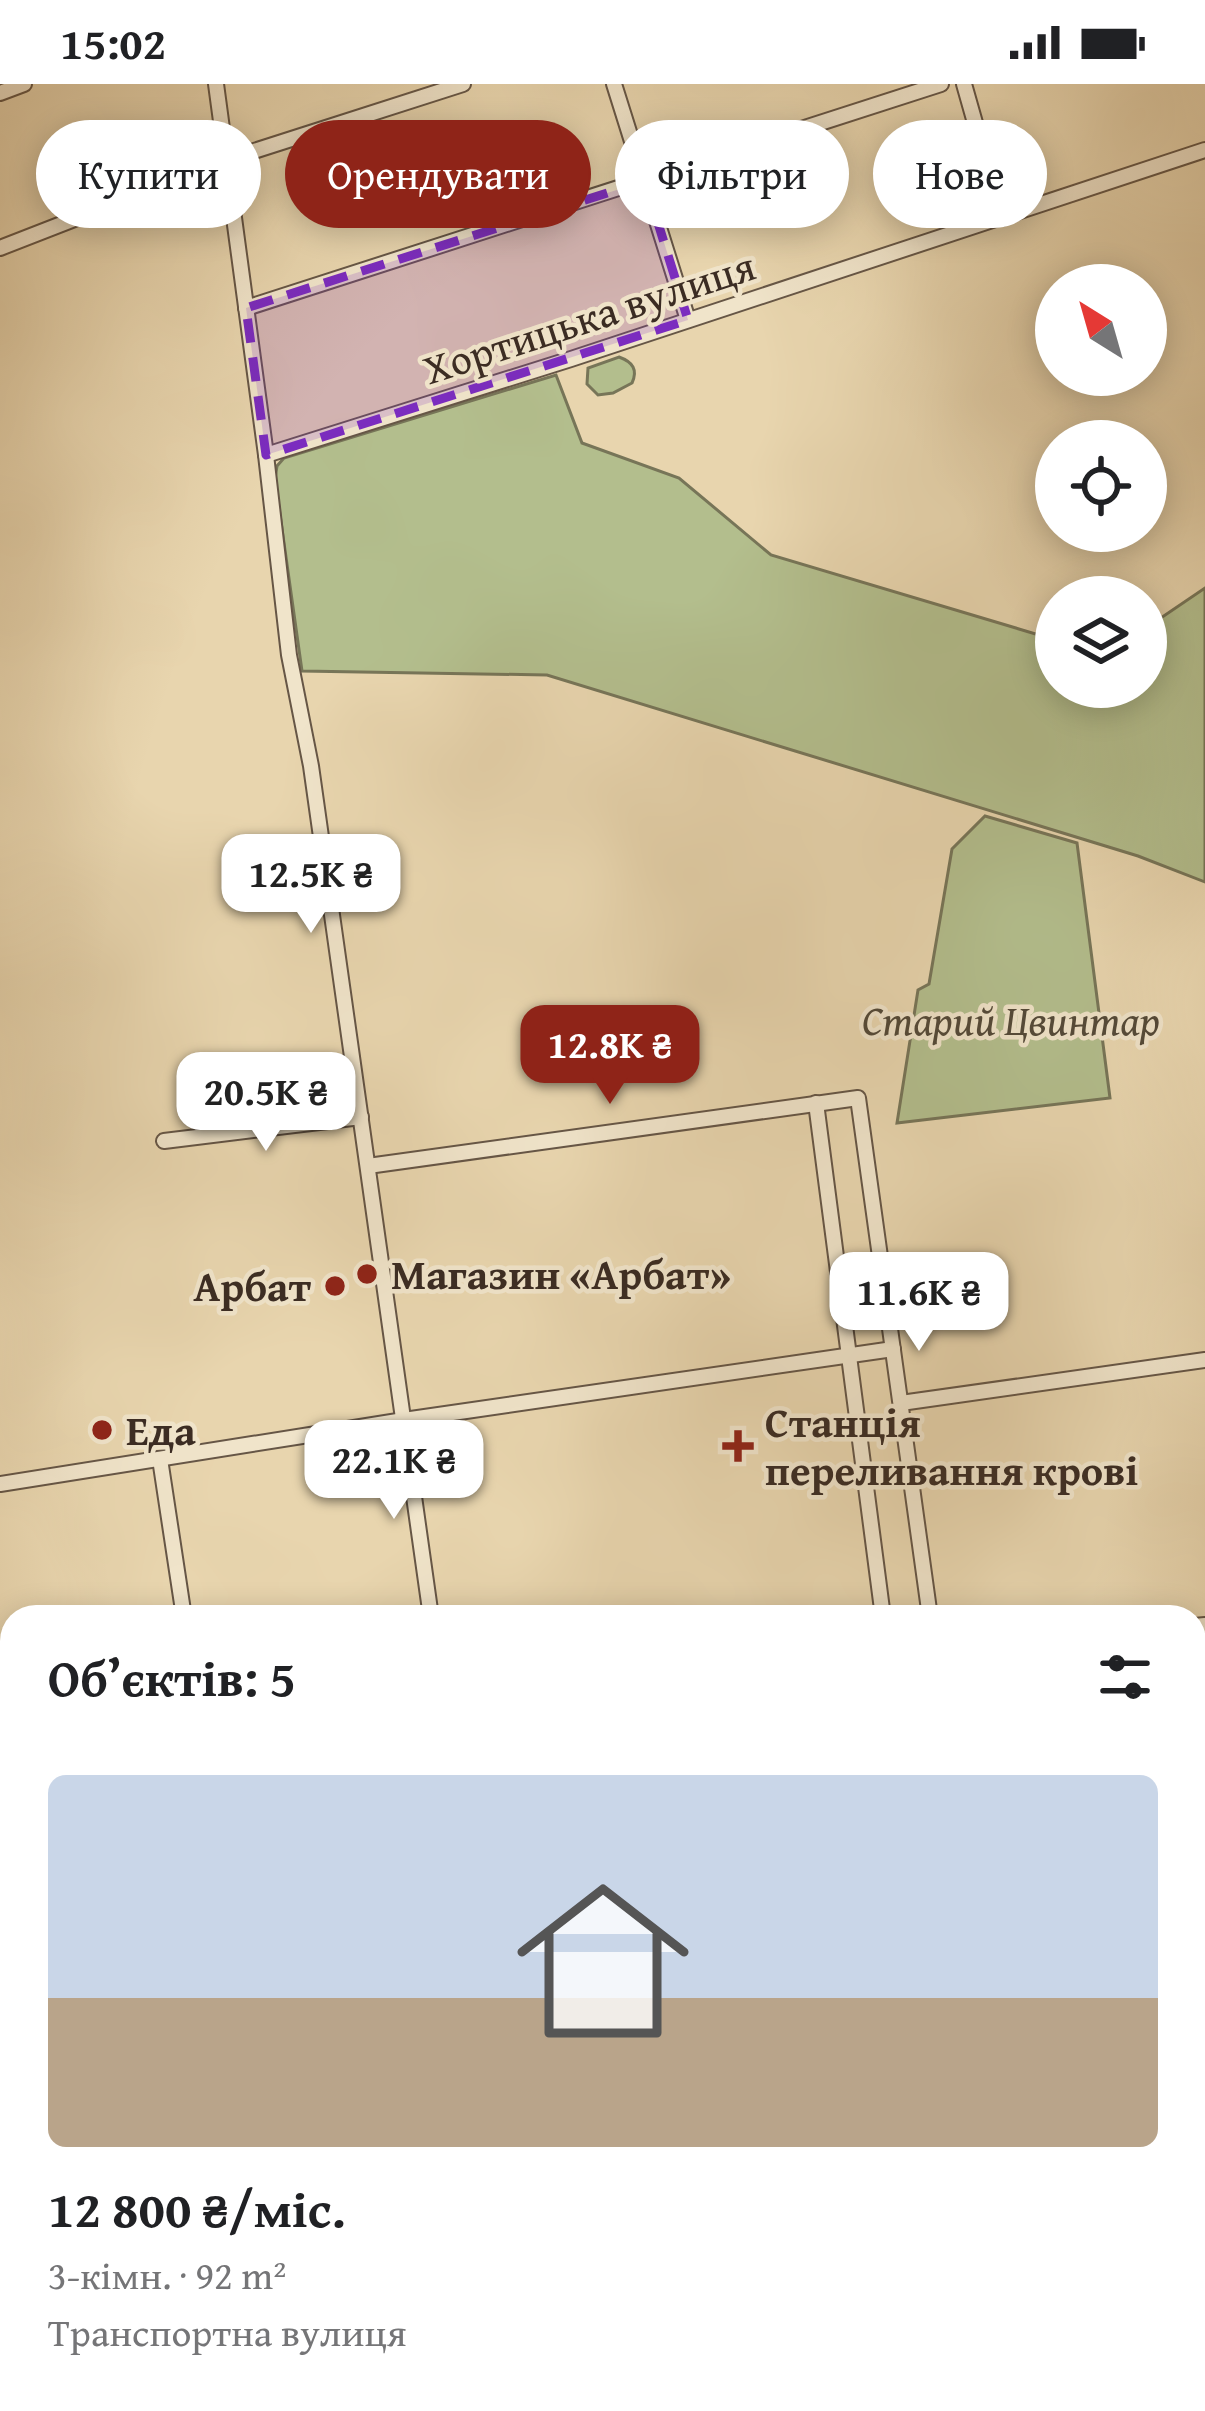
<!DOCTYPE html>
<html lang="uk">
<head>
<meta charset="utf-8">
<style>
	:root { --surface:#fff; --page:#f6f6f6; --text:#202124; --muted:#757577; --line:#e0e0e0; --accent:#8f2418 }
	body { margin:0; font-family:"Gentium Book Plus",serif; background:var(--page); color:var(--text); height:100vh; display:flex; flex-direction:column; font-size:45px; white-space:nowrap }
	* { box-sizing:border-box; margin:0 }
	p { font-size:39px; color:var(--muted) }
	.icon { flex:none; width:66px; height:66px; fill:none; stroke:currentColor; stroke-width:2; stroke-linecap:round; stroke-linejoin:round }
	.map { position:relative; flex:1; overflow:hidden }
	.drawer { position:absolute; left:0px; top:1521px; width:1206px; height:807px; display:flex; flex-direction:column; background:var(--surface); border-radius:36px 36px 0 0; box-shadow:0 6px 30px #0003 }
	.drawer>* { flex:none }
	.hud { position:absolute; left:36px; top:36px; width:1134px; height:108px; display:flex; gap:24px }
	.needle { width:78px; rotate:323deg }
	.buttons { position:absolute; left:1035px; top:180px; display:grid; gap:24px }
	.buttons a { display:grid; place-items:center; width:132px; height:132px; border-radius:50%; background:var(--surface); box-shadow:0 6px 30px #0003; font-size:60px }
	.price { position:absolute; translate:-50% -102px; padding:0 27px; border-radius:24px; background:#fff; color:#222; font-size:39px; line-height:78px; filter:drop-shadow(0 3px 6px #0008) }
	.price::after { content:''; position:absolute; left:50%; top:72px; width:36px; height:27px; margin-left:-18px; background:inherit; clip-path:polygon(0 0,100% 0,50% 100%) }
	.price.on { background:var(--accent); color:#fff }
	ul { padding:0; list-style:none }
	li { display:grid; align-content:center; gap:24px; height:636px; padding:0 48px }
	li+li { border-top:3px solid var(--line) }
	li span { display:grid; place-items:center; height:372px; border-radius:18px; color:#555 }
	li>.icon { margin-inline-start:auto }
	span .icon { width:216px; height:216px; fill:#fffc; stroke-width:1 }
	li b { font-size:51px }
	h2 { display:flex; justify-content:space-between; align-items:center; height:144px; padding:0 48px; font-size:51px }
	.chip { padding:0 42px; border-radius:54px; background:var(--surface); box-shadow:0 6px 30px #0003; font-size:42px; line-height:108px }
	.chip.on { background:var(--accent); color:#fff }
	.status { display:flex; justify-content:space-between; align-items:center; height:84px; padding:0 60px; background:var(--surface); direction:ltr }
	.status svg { height:33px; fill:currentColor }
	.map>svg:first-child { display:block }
	.green { fill:#b3be8d; stroke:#777558; stroke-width:3 }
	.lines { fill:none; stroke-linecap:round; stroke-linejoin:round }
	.minor-casing { stroke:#665646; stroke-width:18 }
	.minor { stroke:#f0e4ca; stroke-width:14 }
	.marked { fill:#7b2cbf; fill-opacity:0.2; stroke:#7b2cbf; stroke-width:9; stroke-dasharray:24 15; stroke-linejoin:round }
	.poi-dot { fill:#8f2418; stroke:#f0e4ca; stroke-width:4.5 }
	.labels { text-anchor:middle; stroke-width:9; stroke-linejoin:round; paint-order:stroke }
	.street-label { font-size:42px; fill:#3b2c23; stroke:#f0e4ca }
	.park-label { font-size:42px; font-style:italic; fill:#534938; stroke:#f0e4ca }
	.poi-label { font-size:42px; font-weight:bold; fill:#3b2c23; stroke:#f0e4ca; text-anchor:start }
</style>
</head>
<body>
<div class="status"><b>15:02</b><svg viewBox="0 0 49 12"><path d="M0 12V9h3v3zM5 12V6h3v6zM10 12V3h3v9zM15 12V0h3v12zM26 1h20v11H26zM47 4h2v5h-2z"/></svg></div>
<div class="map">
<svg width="1205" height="2327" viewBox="0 0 1205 2327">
	<rect width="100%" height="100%" fill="#e8d5ae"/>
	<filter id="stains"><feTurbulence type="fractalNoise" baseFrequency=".00167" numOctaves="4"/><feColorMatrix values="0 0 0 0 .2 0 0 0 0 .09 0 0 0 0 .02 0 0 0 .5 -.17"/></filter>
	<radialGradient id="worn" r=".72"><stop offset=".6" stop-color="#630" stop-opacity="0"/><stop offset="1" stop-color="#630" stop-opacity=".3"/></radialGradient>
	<g class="green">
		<path d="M619 273C633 278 638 286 632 299L613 309 598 311 587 300 588 284Z"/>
		<path d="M556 291 582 359 679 394 771 471 1056 556V603H1146V544L1205 504V798L1138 772 547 591 302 587 275 395 277 382 284 374Z"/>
		<path d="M985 732 1077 759 1110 1014 897 1039 918 906 929 900 952 765Z"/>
		<path d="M12 1934V2316H538L540 2327H0V1935Z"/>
	</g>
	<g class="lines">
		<g class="minor-casing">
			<g id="minor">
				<path d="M216 0 266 371 289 571 311 682 431 1533"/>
				<path d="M614 0 688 236"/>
				<path d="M964 0 1002 134"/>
				<path d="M0 9 24 0"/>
				<path d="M0 164 226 76 463 0"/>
				<path d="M246 224 941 0"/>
				<path d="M266 371 571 275 1205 66"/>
				<path d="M816 1019 883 1533"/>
				<path d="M164 1057 361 1033"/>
				<path d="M368 1082 858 1014 930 1533"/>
				<path d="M901 1319 1205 1276"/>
				<path d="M160 1375 184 1533"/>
				<path d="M0 1400 404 1336 893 1265"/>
				<path d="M1194 1542 1205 1541"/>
				<path d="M0 1714 12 1712"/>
				<path d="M1194 1756 1205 1755"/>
				<path d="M0 1926 12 1924"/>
				<path d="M1194 2033 1205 2031"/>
				<path d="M544 2316 546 2327"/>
				<path d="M774 2316 776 2327"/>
				<path d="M992 2316 993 2327"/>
				<path d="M1038 2316 1039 2327"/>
			</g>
		</g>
		<use href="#minor" class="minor"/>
	</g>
	<path class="marked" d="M645 97 688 236 266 371 246 224Z"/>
	<g class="poi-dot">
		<circle cx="367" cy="1190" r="12"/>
		<circle cx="335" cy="1202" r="12"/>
		<circle cx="102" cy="1346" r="12"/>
		<path d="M732 1344h12v12h12v12h-12v12h-12v-12h-12v-12h12z"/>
	</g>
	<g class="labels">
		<g class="street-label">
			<text transform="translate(589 233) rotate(-18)" y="15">Хортицька вулиця</text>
		</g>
		<g class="park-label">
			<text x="1011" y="951">Старий Цвинтар</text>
		</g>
		<g class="poi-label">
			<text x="391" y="1205">Магазин «Арбат»</text>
			<text x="311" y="1217" text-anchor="end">Арбат</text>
			<text x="765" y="1353">Станція<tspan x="765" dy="48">переливання крові</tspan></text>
			<text x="126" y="1361">Еда</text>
		</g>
	</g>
	<rect width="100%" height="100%" filter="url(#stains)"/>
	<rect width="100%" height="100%" fill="url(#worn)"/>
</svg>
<div class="buttons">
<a><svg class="needle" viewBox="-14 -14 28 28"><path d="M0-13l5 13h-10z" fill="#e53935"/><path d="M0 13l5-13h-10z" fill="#757577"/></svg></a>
<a><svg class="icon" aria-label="locate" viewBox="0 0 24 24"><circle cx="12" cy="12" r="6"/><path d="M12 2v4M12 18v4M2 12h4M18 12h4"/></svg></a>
<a><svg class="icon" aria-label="layers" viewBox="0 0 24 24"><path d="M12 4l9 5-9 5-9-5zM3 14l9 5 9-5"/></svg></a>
</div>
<b class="price" style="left:311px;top:852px">12.5K ₴</b>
<b class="price on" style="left:610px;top:1023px">12.8K ₴</b>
<b class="price" style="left:266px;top:1070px">20.5K ₴</b>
<b class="price" style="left:919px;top:1270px">11.6K ₴</b>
<b class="price" style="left:394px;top:1438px">22.1K ₴</b>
<div class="hud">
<a class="chip">Купити</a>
<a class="chip on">Орендувати</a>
<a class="chip">Фільтри</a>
<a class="chip">Нове</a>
</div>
<section class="drawer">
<h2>Об’єктів: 5<svg class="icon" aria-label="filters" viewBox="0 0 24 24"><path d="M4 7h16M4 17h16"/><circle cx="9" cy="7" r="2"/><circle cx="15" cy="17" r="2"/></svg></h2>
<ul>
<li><span style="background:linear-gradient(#c9d6e8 60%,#b9a48a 0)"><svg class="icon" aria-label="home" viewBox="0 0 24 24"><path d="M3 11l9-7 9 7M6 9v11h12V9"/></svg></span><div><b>12 800 ₴/міс.</b><p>3-кімн. · 92 m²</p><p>Транспортна вулиця</p></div></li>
</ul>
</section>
</div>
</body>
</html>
